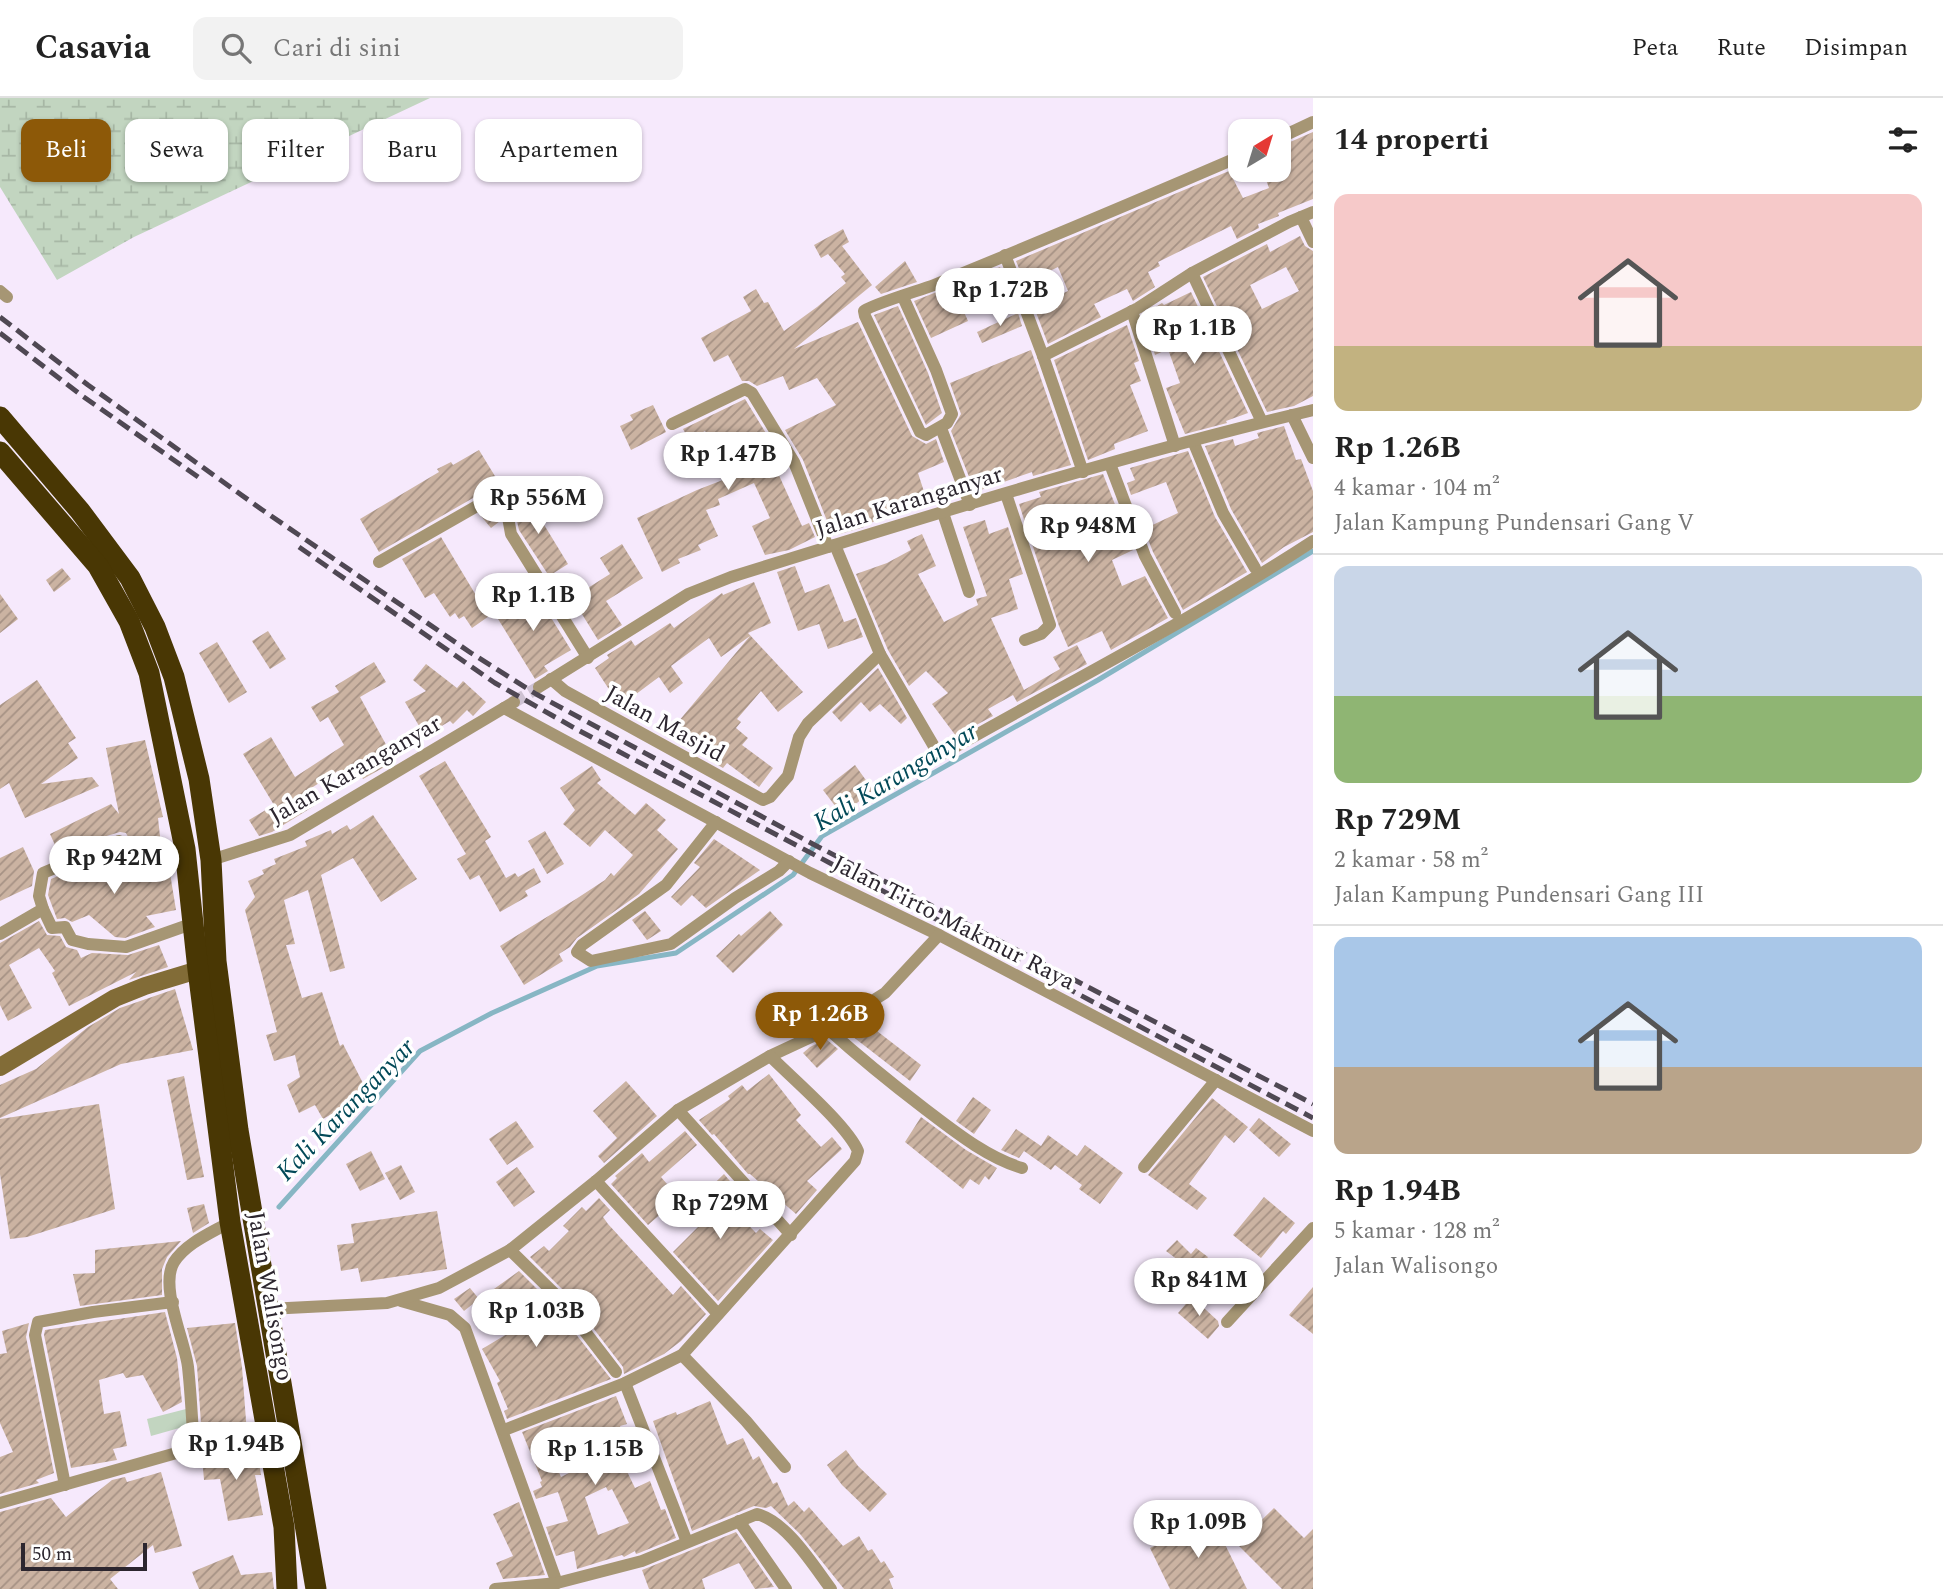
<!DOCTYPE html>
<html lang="id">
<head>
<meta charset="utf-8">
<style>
	:root { --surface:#fff; --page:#f2f2f2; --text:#222; --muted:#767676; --line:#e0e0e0; --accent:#8d5908 }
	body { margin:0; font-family:Spectral,serif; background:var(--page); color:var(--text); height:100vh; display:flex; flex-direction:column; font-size:26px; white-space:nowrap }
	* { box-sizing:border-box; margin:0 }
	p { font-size:23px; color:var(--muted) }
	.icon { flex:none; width:38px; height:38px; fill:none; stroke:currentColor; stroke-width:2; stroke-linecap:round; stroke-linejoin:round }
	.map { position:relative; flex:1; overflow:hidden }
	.side { display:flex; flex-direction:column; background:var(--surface); width:630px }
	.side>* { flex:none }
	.guide { position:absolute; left:21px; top:21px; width:665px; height:63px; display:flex; gap:14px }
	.needle { width:46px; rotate:38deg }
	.buttons { position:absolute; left:1228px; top:21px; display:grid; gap:14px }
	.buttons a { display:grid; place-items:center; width:63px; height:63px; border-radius:14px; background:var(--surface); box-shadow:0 2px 5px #0004; font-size:35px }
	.scale { position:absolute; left:21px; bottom:18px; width:126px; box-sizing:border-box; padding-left:7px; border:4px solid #2c262f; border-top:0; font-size:19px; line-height:24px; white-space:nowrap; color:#2c262f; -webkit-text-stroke:5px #fff; paint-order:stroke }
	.price { position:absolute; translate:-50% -60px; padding:0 16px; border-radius:24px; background:#fff; color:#222; font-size:23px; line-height:46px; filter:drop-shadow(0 2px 4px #0008) }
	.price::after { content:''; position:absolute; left:50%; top:42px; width:21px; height:16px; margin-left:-10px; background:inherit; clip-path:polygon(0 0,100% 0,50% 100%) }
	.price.current { background:var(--accent); color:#fff }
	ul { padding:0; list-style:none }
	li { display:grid; align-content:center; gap:14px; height:371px; padding:0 21px }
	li+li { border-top:2px solid var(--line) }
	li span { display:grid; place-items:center; height:217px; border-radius:14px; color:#555 }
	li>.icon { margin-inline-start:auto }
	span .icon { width:126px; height:126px; fill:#fffc; stroke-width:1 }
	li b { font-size:30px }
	h2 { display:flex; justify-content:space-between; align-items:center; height:84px; padding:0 21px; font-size:30px }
	.tag { padding:0 24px; border-radius:14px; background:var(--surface); box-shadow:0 2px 5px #0004; font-size:24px; line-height:63px }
	.tag.current { background:var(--accent); color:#fff }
	header { display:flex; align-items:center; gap:42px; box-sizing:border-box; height:98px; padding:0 35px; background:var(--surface); border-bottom:2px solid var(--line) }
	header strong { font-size:33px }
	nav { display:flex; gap:38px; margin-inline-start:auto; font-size:24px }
	.search { width:490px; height:63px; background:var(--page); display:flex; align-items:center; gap:18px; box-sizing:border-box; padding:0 24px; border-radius:14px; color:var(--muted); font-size:26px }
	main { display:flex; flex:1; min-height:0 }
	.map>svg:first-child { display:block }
	.green { fill:#c2d5c0 }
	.wetland { fill:url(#wetland-marsh) }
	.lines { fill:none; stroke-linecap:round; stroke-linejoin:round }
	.stream { stroke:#87b6c4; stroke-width:5 }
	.building { fill:url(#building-hatch); fill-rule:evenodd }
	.street-tunnel { stroke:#cec2d3; stroke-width:12; stroke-dasharray:12 6; stroke-linecap:butt }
	.street { stroke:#a69674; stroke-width:12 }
	.secondary { stroke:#826c37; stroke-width:18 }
	.highway { stroke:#493704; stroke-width:21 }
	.rail { stroke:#4f4853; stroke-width:5; stroke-dasharray:14 7; stroke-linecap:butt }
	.labels { text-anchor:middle; stroke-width:7; stroke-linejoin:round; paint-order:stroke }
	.street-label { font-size:24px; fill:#2c262f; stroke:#fff }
	.water-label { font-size:26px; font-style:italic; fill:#024958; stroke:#fff }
</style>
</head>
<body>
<header>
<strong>Casavia</strong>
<div class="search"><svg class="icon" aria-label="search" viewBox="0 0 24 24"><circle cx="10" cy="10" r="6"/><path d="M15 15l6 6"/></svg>Cari di sini</div>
<nav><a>Peta</a><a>Rute</a><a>Disimpan</a></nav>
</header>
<main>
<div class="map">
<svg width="1313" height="1491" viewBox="0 0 1313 1491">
	<defs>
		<pattern id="wetland-marsh" width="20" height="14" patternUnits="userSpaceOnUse" patternTransform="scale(1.75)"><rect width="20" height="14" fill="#c2d5c0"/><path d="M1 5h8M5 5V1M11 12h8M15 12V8" fill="none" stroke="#a7b7a5"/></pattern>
		<pattern id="building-hatch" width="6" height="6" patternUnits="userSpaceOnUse" patternTransform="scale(1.75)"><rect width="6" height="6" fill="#cbb3a2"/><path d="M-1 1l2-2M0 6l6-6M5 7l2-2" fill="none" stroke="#a59184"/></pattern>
	</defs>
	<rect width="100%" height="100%" fill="#f6e9fc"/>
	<path class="green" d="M186 1311 190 1327 151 1338 147 1321Z"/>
	<path class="wetland" d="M0 0H430L134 139 57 182 0 89Z"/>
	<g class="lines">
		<path class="stream" d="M279 1109 420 953 492 915 597 868 676 855 793 777 822 738 1098 582 1313 453"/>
	</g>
	<g class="building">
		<path d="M1313 34V101L1278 115 1279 118 1258 126 1259 130 1237 141 1231 128 1158 164 1160 168 1148 174 1155 189 1133 203 1127 191 1094 206 1101 219 1048 246 1034 209 1068 193 1058 169 1025 185 1016 163 1229 73 1243 100 1269 90 1265 79 1290 69 1281 48Z"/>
		<path d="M843 131 849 144 842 148 872 187 794 251 858 224 912 338 926 346 936 341 944 364 918 375 927 403 887 417 888 419 864 427V429L833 438 803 362 785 332 836 307 817 280 789 292 783 278 757 288 749 283H742L728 257 714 264 701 240 751 213 743 199 756 191 764 205 768 204 784 233 817 209 846 185 841 179 845 176 828 156 821 160 814 147Z"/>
		<path d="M1300 138 1305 148 1313 153V298L1294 308 1267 314 1203 179 1267 146 1270 154ZM1286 169 1299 193 1262 211 1250 187Z"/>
		<path d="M905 163 917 184 881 196 875 189Z"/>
		<path d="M1000 169 1009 193 964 214 968 223 931 240 914 203Z"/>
		<path d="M1191 194 1248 315 1226 323 1227 325 1185 336 1166 290 1180 285 1168 251 1155 257 1143 217 1162 205 1164 207Z"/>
		<path d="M898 208 928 275 942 315 926 327 874 217Z"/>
		<path d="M1018 215 1022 228 982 245 977 234Z"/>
		<path d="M1127 227 1139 263 1134 265 1141 283 1130 287 1148 333 1114 346 1115 351 1088 362 1054 262Z"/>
		<path d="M1031 252 1071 367 1033 378 1032 374 975 394 951 333 961 316 950 285Z"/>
		<path d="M745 301 786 368 777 373 802 428 809 425 815 439 789 452 765 457 752 428 770 420 754 385 718 401 720 407 706 412 718 438 698 447 701 452 678 461 680 465 662 474 637 420 697 392 728 380 719 361 721 360 705 333 689 342 683 331Z"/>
		<path d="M653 307 666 334 631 352 620 328 633 322 630 317Z"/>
		<path d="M1284 328 1296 362 1301 361 1313 393V434L1284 449 1262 465 1231 411 1205 348 1233 341 1235 348 1259 340 1257 335Z"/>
		<path d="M479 352 501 388H494L379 454 360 421 439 374 437 371 451 364 453 367Z"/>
		<path d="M1188 353 1215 419 1247 474 1183 512 1153 454 1144 431 1178 415 1166 384 1131 397 1127 385 1135 382 1130 370Z"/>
		<path d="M1103 376 1133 452 1112 462 1122 488 1145 478 1168 520 1111 552 1102 533 1068 549 1059 528 1019 406 1041 399 1039 394Z"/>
		<path d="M524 394 568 466 549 478 519 432 512 401Z"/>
		<path d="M495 408 500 423 491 430 480 417Z"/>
		<path d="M985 422 989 436 1008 429 1023 476 1009 481 1018 511 991 520 1024 592 1060 571 1053 559 1077 547 1087 566 1017 604 1013 597 988 611 993 618 956 638 932 606 948 595 926 573 909 588 888 552 856 476 887 465 911 452 907 443 922 436 936 468 918 476 944 524 978 507 976 501 987 498 963 429Z"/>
		<path d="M441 439 477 499 490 490 502 509 472 530 464 518 459 521 455 515 450 519 434 495 425 500 402 461Z"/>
		<path d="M622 446 643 480 606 503 622 527 598 542 572 500 610 476 600 460Z"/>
		<path d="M795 468 805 495 829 486 844 524 856 520 863 539 828 551 819 526 798 533 777 474Z"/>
		<path d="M62 470 71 481 54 494 46 482Z"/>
		<path d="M754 484 771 525 748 535 803 594 778 614 761 593 737 621 741 624 736 630 748 640 742 647 773 670 759 689 727 665 723 670 714 665 673 630 750 538 721 559 709 540 671 568 683 585 670 595 659 579 620 608 595 570 609 560 607 557 631 542 635 548 670 525 674 530 722 495 723 497Z"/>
		<path d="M534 492 571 552 544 568 548 573 535 581 495 516Z"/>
		<path d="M0 496 18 521 0 535Z"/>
		<path d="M268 533 286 561 270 571 252 543Z"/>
		<path d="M217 544 247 594 229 605 199 555Z"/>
		<path d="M374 564 386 584 360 599 395 663 363 681 359 674 344 683 338 673 305 694 314 708 272 734 259 738 249 722 274 707 243 656 271 639 295 679 344 647 328 619 320 624 311 609 339 594 335 588Z"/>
		<path d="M426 566 457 590 463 583 486 604 473 618 467 612 453 626 450 623 425 638 405 604 426 593 413 582Z"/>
		<path d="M878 570 907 620 901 626 880 606 870 614 861 604 841 624 832 614Z"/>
		<path d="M37 582 76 640 68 645 78 660 41 686 92 679 99 688 25 720 9 685 0 691V607Z"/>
		<path d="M145 642 163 719 158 720 161 747 135 752 126 735 120 734 93 742 94 744 60 758 50 736 111 706 119 716 106 650Z"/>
		<path d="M445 663 491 739 485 743 506 780 515 775 518 779 534 770 541 784 525 793 528 798 500 814 479 777 470 782 457 761 466 756 419 678Z"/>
		<path d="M855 667 873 692 842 717 823 692Z"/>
		<path d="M592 668 601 682 597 685 635 717 646 705 666 722 657 732 678 751 639 796 577 840 570 849 559 856 563 863 524 887 500 848 576 801 605 782 611 775 614 778 633 757 605 732 590 749 563 726 575 712 560 690Z"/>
		<path d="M373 717 417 781 381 804 353 760 321 777 345 870 330 874 308 792 284 802 295 846 286 847 302 900 322 894 340 948 343 946 368 995 323 1021 315 1007 299 1015 287 987 300 979 295 957 274 963 266 937 277 934 245 812 255 799 248 783 264 776 262 772 276 766 274 761 307 748 305 743 331 732 332 736 347 727 350 732Z"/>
		<path d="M545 733 564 766 547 776 528 743Z"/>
		<path d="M714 741 760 772 706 810 692 797 681 808 671 799 700 769 694 765Z"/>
		<path d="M23 749 34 773 32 788 0 803V760Z"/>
		<path d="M100 761 105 775 122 768 130 771 168 763 176 812 146 818 155 829 125 840 115 839 89 817 72 824 65 820 57 821 48 797 51 781Z"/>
		<path d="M645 813 661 833 647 842 632 822Z"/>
		<path d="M770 813 783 827 733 875 716 858 739 836 741 838Z"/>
		<path d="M39 823 47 837 60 838 66 849 77 852 81 860 92 855 128 857 159 847 168 869 129 882 136 874 69 908 52 875 55 873 39 850 9 867 32 910 8 923 0 907V845Z"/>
		<path d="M175 891 193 952 121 966 0 1020V987L36 971 88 929 120 910Z"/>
		<path d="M864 923 921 967 910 983 852 938Z"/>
		<path d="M826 941 838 951 817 970 803 955 810 949Z"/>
		<path d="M769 976 801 1017 796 1022 821 1049 832 1039 842 1051 807 1083 817 1092 796 1116 750 1076H748L714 1036 712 1037 699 1022 730 1001 728 998 742 987 747 993Z"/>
		<path d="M184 978 204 1079 187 1082 167 982Z"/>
		<path d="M626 983 657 1018 604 1065 598 1058 617 1040 593 1013Z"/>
		<path d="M973 999 991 1012 974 1036 956 1023Z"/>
		<path d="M1212 1000 1248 1029 1234 1045 1225 1037 1189 1086 1207 1100 1197 1112 1148 1077Z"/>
		<path d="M99 1006 115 1111 27 1139 10 1141 0 1076V1021Z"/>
		<path d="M921 1019 966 1052 997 1070 989 1082 985 1078 979 1087 970 1081 963 1091 905 1044Z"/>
		<path d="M1259 1020 1291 1046 1279 1059 1249 1032Z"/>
		<path d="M516 1023 534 1049 507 1067 489 1041Z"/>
		<path d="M1016 1031 1041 1048 1048 1037 1077 1058 1085 1047 1123 1075 1100 1106 1079 1091 1082 1087 1055 1067 1051 1072 1024 1053 1019 1060 1001 1052Z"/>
		<path d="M685 1033 697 1047 661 1079 679 1100 648 1127 611 1086 617 1080 615 1078 642 1055 649 1064Z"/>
		<path d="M371 1053 385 1081 360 1093 346 1066Z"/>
		<path d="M401 1067 415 1094 400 1102 385 1075Z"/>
		<path d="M517 1069 535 1094 514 1109 496 1084Z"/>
		<path d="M724 1076 735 1089 729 1095 738 1104 732 1110 756 1135 760 1131 773 1142 718 1203 673 1154 703 1124 689 1110Z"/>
		<path d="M1264 1099 1295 1125 1286 1136 1283 1133 1261 1160 1233 1137Z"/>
		<path d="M599 1100 610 1112 603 1119 608 1126 673 1197 681 1188 706 1216 681 1243 664 1256 624 1276 623 1269 567 1196 530 1159 544 1148 549 1153 569 1133 563 1128 582 1109 586 1113Z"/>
		<path d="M204 1106 209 1125 193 1135 187 1110Z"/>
		<path d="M437 1113 447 1171 361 1184 358 1170 341 1173 337 1147 354 1145 351 1126Z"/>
		<path d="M1177 1142 1191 1156 1196 1150 1208 1159 1202 1167 1213 1177 1207 1184 1166 1153Z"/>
		<path d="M181 1143 167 1159 162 1171V1197L80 1208 73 1176 95 1175V1152Z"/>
		<path d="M519 1173 553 1207 611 1281 507 1321 504 1313 508 1311 497 1285 500 1283 482 1251 507 1236 480 1201Z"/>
		<path d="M1313 1189V1236L1289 1217Z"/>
		<path d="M470 1190 479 1201 464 1213 454 1201Z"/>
		<path d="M1192 1199 1218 1223 1219 1228 1208 1241 1178 1215Z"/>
		<path d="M165 1214 177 1260 182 1304 163 1314 143 1277 126 1280 123 1275 99 1282 104 1316 120 1313 127 1348 113 1351 117 1362 71 1370 44 1237 45 1232Z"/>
		<path d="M29 1225 26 1239 54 1375 36 1382 39 1385 0 1396V1359L13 1354 0 1325V1256L7 1255 2 1233Z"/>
		<path d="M235 1225 242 1269 247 1336 202 1340 197 1268 187 1230Z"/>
		<path d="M616 1298 627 1326 620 1328 628 1349 617 1353 635 1390 650 1383 661 1412 665 1411 676 1440 639 1455 636 1456 635 1453 624 1459 622 1457 577 1471 574 1453 556 1458 546 1429 568 1423 558 1394 536 1401 533 1393 542 1389 540 1384 542 1383 522 1334ZM589 1336 599 1360 561 1379 549 1352ZM606 1389 608 1393 612 1391 629 1425 598 1437 585 1399Z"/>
		<path d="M710 1303 727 1347 743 1340 753 1362 759 1358 773 1386 777 1384 788 1408 794 1403 804 1414 809 1409 843 1448 859 1438 868 1453 872 1451 881 1465 884 1463 894 1479 889 1481 893 1491H844L800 1436 771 1408 766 1410 754 1408 692 1433 653 1323 676 1314 677 1317Z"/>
		<path d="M257 1352 261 1377H255L263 1417 228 1423 220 1381 204 1382 202 1358Z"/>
		<path d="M846 1352 858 1368 887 1396 870 1414 842 1387 827 1367Z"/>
		<path d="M161 1374 182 1448 155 1455 153 1447 110 1481 118 1491H0V1414L51 1400 66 1419 112 1382 125 1379 127 1384Z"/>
		<path d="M519 1404 545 1477 503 1481 496 1465 513 1458 493 1416Z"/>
		<path d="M1274 1410 1304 1440 1313 1431V1491H1282L1237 1446Z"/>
		<path d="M1212 1420 1247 1491H1170L1150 1450Z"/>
		<path d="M736 1434 774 1489 755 1491 739 1465 702 1481 705 1491H649L642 1472Z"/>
		<path d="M233 1457 241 1477 272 1474 274 1491H199L192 1474Z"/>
	</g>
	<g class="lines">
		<path class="street-tunnel" d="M514 604 539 589"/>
		<g class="street">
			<path d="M1279 40 1313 24"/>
			<path d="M1301 119 1313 144"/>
			<path d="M1005 157 1043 258 1083 374"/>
			<path d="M1192 175 1262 324"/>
			<path d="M0 193 7 199"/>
			<path d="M903 199 936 272 952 316 947 325 926 337 920 334 865 218 864 213C870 207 921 192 934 187 1037 145 1139 102 1241 58"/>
			<path d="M1132 213 1175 348"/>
			<path d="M1043 258 1138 210 1192 175 1289 124 1313 114"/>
			<path d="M1292 317 1313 360"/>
			<path d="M672 326 745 291 752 295 794 364 828 449"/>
			<path d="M941 330 970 407"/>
			<path d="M1193 343 1223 415 1255 470"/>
			<path d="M1110 366 1145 458 1175 515"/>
			<path d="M1006 396 1050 527 1041 536 1025 542"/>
			<path d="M943 415 969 494"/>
			<path d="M835 447 880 556 939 657"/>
			<path d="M379 464 498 396 506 408 511 436 588 560"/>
			<path d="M551 581 565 593 763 702 770 699 788 678 799 639 808 625 880 556"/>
			<path d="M539 589 688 496 731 479C924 419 1117 359 1313 312"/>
			<path d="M504 610 810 775 939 837 1313 1033"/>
			<path d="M882 691C1025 606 1174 534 1313 443"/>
			<path d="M716 724 666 787 582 847 577 854 591 863 671 846 735 800 779 773 789 763"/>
			<path d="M211 762 290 737 514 604"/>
			<path d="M43 811 52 830 65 829 72 842 88 846 126 849 194 825"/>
			<path d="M0 836 43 811 39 798 43 775 119 743 126 749 128 762 185 751"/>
			<path d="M828 931C859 959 891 985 925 1011 954 1033 986 1059 1022 1070"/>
			<path d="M678 1012 791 1137"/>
			<path d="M1144 1069 1216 982"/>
			<path d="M596 1083 718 1216"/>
			<path d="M510 1152 560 1201 616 1274"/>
			<path d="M401 1203 450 1217 465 1230 557 1485"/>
			<path d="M268 1211 387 1205 439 1190 510 1152 596 1083 678 1012 770 958 828 931 885 895 939 837"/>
			<path d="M1227 1224 1313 1130"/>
			<path d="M682 1257 746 1323 785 1369"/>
			<path d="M625 1285 687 1444"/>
			<path d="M504 1332 625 1285 682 1257 855 1063 858 1053C847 1027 792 980 770 958"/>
			<path d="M194 1350C192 1323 191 1296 188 1269 185 1243 159 1188 174 1164 186 1145 211 1135 230 1124"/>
			<path d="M65 1387 35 1237 38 1224 93 1214 173 1204"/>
			<path d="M0 1405 194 1350 269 1342"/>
			<path d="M739 1423 786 1491"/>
			<path d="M495 1491 557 1485 642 1463 757 1416C787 1424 813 1467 831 1491"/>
		</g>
		<path class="secondary" d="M0 969 115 900 145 888 198 872"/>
		<g class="highway">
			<path d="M0 319 80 413 130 480 155 529 174 579 199 681 211 762 216 863 238 1032 316 1491"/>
			<path d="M0 354 98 468 129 523 149 575 185 751 198 872 230 1124 284 1429 287 1491"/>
		</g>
		<g class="rail">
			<path d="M0 219 88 287 261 411 471 555 536 596 809 744 1313 1006"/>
			<path d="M0 235 81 297 201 381"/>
			<path d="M299 449 495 585 578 632 1313 1020"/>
		</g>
	</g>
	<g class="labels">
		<g class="street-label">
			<text transform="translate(909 403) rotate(-17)" y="8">Jalan Karanganyar</text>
			<text transform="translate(665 625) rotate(29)" y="8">Jalan Masjid</text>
			<text transform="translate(355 671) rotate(-30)" y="8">Jalan Karanganyar</text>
			<text transform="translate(954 824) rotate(27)" y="8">Jalan Tirto Makmur Raya</text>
			<text transform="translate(271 1198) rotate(80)" y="8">Jalan Walisongo</text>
		</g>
		<g class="water-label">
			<text transform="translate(895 678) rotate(-31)" y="9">Kali Karanganyar</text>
			<text transform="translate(345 1011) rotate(-46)" y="9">Kali Karanganyar</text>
		</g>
	</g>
</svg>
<div class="buttons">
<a><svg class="needle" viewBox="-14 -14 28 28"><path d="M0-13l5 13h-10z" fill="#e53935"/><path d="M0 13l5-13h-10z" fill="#767676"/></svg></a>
</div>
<div class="scale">50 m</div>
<b class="price" style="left:1000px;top:230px">Rp 1.72B</b>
<b class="price" style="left:1194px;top:268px">Rp 1.1B</b>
<b class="price" style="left:728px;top:394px">Rp 1.47B</b>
<b class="price" style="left:538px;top:438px">Rp 556M</b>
<b class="price" style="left:1088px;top:466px">Rp 948M</b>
<b class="price" style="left:533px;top:535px">Rp 1.1B</b>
<b class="price" style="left:114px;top:798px">Rp 942M</b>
<b class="price current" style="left:820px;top:954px">Rp 1.26B</b>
<b class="price" style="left:720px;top:1143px">Rp 729M</b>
<b class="price" style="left:1199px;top:1220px">Rp 841M</b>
<b class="price" style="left:536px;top:1251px">Rp 1.03B</b>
<b class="price" style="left:236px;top:1384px">Rp 1.94B</b>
<b class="price" style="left:595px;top:1389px">Rp 1.15B</b>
<b class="price" style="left:1198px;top:1462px">Rp 1.09B</b>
<div class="guide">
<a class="tag current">Beli</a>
<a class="tag">Sewa</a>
<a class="tag">Filter</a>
<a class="tag">Baru</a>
<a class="tag">Apartemen</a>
</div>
</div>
<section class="side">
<h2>14 properti<svg class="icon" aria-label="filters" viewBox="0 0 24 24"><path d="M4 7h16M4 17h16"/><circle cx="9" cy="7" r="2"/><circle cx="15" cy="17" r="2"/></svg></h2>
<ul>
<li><span style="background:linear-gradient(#f6c9c9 70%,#c2b280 0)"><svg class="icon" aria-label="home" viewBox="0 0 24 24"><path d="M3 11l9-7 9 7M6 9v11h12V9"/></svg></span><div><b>Rp 1.26B</b><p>4 kamar · 104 m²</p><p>Jalan Kampung Pundensari Gang V</p></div></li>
<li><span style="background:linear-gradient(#c9d6e8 60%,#8fb573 0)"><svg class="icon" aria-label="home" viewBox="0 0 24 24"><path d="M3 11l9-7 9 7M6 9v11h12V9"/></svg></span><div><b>Rp 729M</b><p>2 kamar · 58 m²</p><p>Jalan Kampung Pundensari Gang III</p></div></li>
<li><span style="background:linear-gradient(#a9c7e8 60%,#b9a48a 0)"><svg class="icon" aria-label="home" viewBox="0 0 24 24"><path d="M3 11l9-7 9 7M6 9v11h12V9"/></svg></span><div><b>Rp 1.94B</b><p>5 kamar · 128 m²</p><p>Jalan Walisongo</p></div></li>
</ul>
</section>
</main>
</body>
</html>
